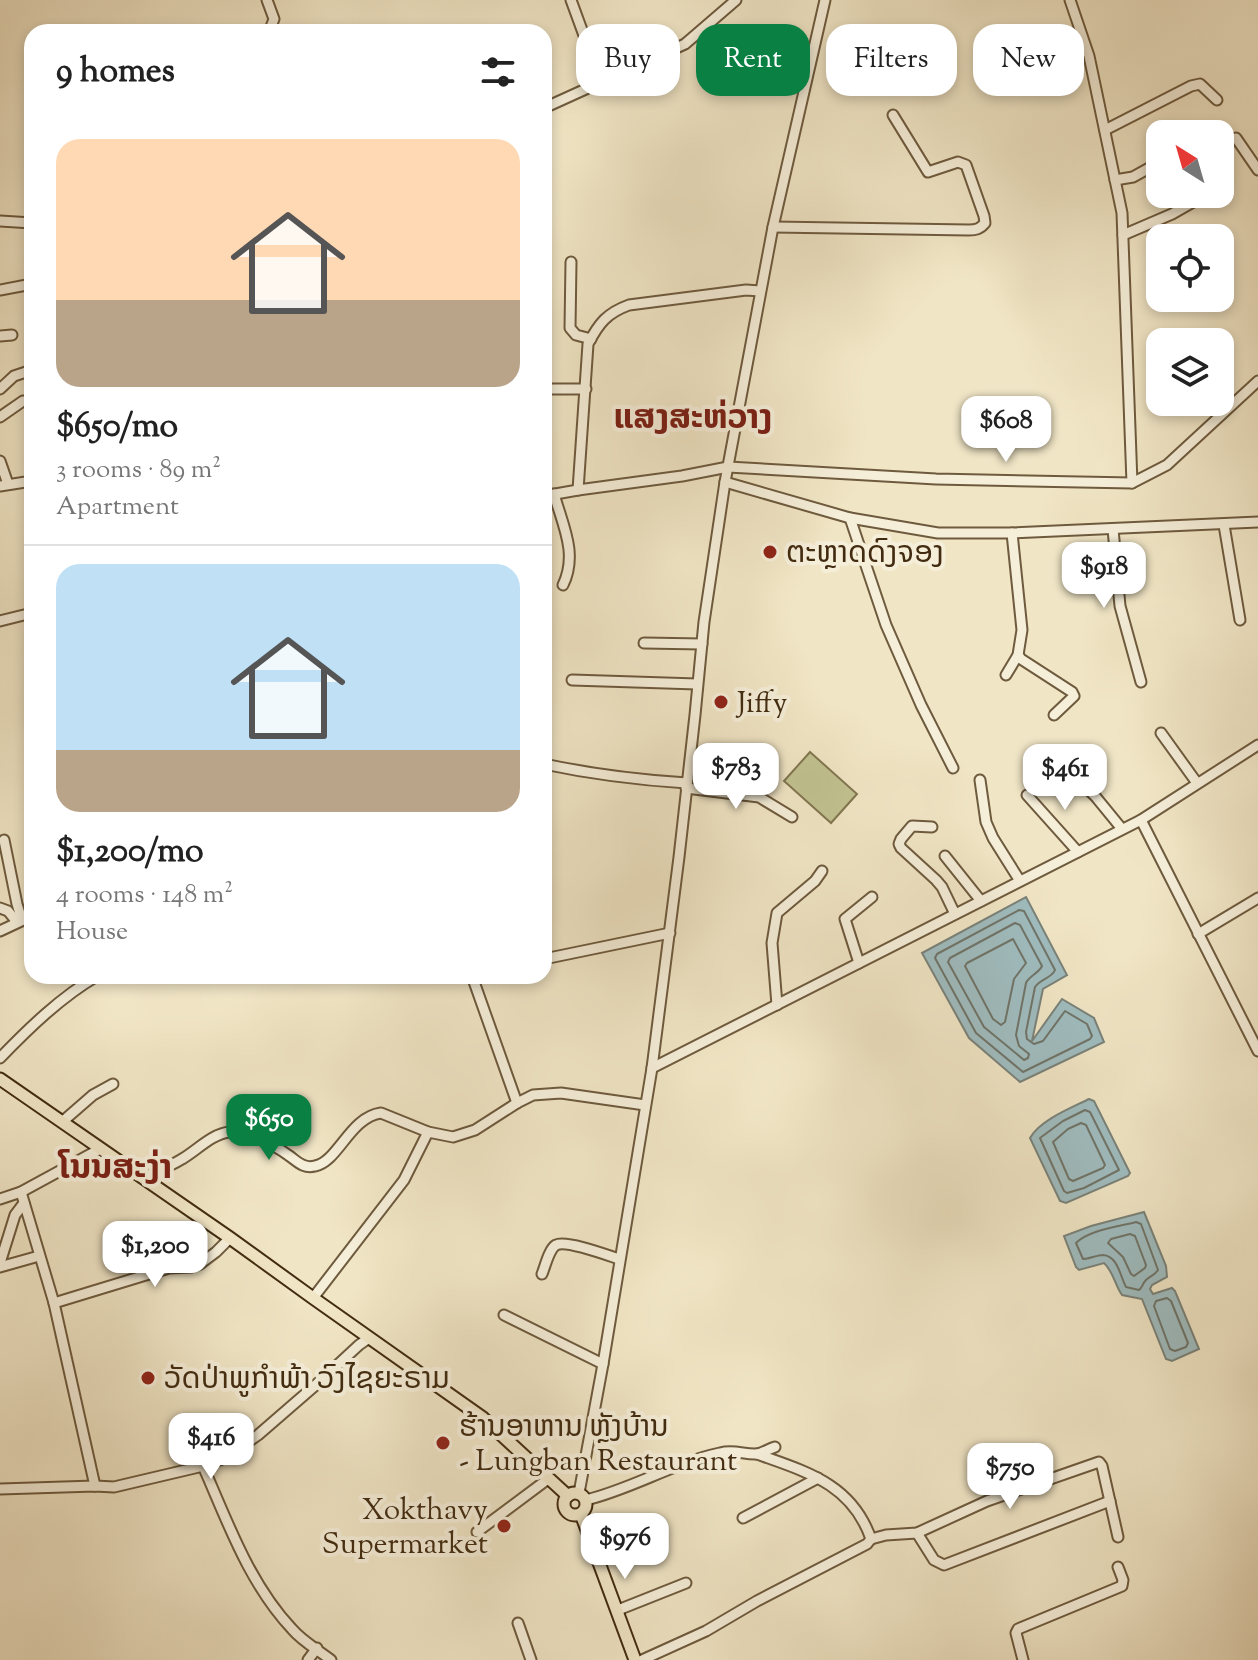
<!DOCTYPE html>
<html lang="en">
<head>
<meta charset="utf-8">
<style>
	:root { --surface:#fff; --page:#f6f6f6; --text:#222; --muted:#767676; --line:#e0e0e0; --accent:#0b8043 }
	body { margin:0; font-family:"Sorts Mill Goudy","Noto Sans Lao",serif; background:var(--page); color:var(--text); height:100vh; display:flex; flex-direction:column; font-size:30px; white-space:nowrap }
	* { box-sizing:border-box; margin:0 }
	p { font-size:26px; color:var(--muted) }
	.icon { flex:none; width:44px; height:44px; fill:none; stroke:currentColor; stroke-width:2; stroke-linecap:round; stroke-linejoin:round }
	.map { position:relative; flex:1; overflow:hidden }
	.details { position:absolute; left:24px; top:24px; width:528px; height:960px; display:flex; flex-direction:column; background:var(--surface); border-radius:24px; box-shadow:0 4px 12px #0003 }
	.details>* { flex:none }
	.banner { position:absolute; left:576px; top:24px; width:562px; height:72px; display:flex; gap:16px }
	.needle { width:52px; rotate:323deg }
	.fabs { position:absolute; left:1146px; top:120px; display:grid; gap:16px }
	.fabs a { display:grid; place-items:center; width:88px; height:88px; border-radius:16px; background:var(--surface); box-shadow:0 4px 12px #0003; font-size:40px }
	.price { position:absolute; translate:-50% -68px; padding:0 18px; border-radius:16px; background:#fff; color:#222; font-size:26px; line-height:52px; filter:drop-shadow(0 2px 4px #0008) }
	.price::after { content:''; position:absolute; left:50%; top:48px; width:24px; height:18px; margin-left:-12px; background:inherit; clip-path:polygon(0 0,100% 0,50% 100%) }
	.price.selected { background:var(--accent); color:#fff }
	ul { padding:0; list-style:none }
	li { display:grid; align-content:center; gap:16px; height:424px; padding:0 32px }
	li+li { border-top:2px solid var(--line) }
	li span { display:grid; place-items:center; height:248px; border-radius:24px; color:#555 }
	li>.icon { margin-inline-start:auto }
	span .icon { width:144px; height:144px; fill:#fffc; stroke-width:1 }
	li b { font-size:34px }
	h2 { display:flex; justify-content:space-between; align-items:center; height:96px; padding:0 32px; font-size:34px }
	.pill { padding:0 28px; border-radius:24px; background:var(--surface); box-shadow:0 4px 12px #0003; font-size:28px; line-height:72px }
	.pill.selected { background:var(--accent); color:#fff }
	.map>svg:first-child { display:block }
	.green { fill:#c1c290; stroke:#827650; stroke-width:2 }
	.water { fill:#9fbcbf; stroke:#7a8279; stroke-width:2 }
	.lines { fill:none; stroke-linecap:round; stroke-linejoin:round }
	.shore { stroke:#707468; stroke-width:2 }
	.minor-casing { stroke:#6e5a3d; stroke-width:13 }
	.major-casing { stroke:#422b10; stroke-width:15 }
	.minor { stroke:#f5eed9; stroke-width:9 }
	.major { stroke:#f0e5c5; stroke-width:11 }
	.poi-dot { fill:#8f2418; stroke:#f5eed9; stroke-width:3 }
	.labels { text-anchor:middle; stroke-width:8; stroke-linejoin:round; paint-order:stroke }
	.poi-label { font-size:30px; fill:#422b10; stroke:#f5eed9; text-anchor:start }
	.quarter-label { font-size:34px; font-weight:bold; fill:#7a1f14; stroke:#f5eed9 }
</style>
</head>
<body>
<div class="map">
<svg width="1258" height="1660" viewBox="0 0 1258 1660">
	<rect width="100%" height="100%" fill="#f0e5c5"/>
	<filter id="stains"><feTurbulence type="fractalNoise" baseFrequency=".0025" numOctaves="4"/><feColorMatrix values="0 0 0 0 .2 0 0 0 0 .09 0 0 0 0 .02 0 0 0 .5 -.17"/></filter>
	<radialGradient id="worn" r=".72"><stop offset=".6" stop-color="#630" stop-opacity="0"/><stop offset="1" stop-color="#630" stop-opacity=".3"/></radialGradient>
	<path class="green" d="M810 752 857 794 831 823 784 781Z"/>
	<g class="water">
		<path d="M1026 897 1067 975 1043 989 1032 1041 1062 999 1094 1018 1104 1042 1020 1082 969 1038 922 953Z"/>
		<path d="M1089 1099 1094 1101 1130 1173 1128 1176 1066 1203 1060 1201 1030 1138C1040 1120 1071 1108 1089 1099Z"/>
		<path d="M1144 1212 1166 1266 1167 1277 1152 1285 1150 1289 1153 1294 1172 1288 1175 1291 1199 1349 1172 1361 1166 1359 1142 1299 1122 1295C1115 1285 1113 1271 1104 1263L1079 1270 1076 1267 1064 1236 1091 1226Z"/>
	</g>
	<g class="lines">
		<g class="shore">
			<path d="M1019 910 1024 911 1055 970C1052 978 1040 979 1035 987L1026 1032 1027 1039 1034 1044 1043 1041 1065 1011 1087 1024 1092 1036 1090 1039 1023 1072 976 1033 935 958 937 954Z"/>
			<path d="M1015 923 1020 925 1042 966C1039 973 1029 976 1026 983L1016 1035 1019 1046 1029 1054 1028 1058 1024 1060 984 1027 948 962 950 958Z"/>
			<path d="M1013 939 1026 963 1014 979 1005 1022 1001 1025 993 1019 965 966 967 963Z"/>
			<path d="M1085 1110 1090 1112 1119 1170 1084 1188 1067 1193 1064 1191 1040 1138 1063 1121Z"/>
			<path d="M1081 1123 1086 1125 1105 1165 1103 1168 1073 1181 1069 1179 1053 1142 1068 1129Z"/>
			<path d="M1136 1222 1141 1224 1158 1270C1155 1275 1150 1276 1146 1280 1142 1284 1143 1287 1139 1290L1126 1287C1120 1276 1118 1256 1103 1255 1097 1255 1089 1259 1083 1259L1076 1243C1089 1230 1117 1227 1136 1222Z"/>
			<path d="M1130 1234 1135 1236 1146 1265 1145 1268 1134 1276 1131 1274 1123 1257 1108 1243 1111 1239Z"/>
			<path d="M1167 1298 1171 1301 1188 1343 1186 1347 1175 1351 1170 1349 1154 1306 1156 1301Z"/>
		</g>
		<g class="minor-casing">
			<g id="minor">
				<path d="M267 0 274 19 269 32"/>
				<path d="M571 0 601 82"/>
				<path d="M1070 0 1089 56 1122 213 1132 483"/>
				<path d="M544 108 685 44 736 0"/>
				<path d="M1105 130 1191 86 1200 84 1217 100"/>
				<path d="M1220 146 1229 140 1236 138 1258 170"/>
				<path d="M1115 180 1133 177 1160 162"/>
				<path d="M0 221 32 223"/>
				<path d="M773 227 969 230C976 230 980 229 985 223L984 216 966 165 958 162 928 172 893 115"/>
				<path d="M1123 235 1172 214 1207 194"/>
				<path d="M571 262 570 328 576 335 591 339"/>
				<path d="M0 290 32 284"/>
				<path d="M0 336 12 335"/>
				<path d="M0 389 14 376 32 370"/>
				<path d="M544 389H586"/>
				<path d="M0 417 23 401"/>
				<path d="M0 461 8 484"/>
				<path d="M725 482 850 518 938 533H1012L1258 522"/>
				<path d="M0 486 32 481"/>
				<path d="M578 490 588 344C599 323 607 313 629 305L746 290 760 291"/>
				<path d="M554 494C563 526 578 554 563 585"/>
				<path d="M544 496 578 490 682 476 728 467 936 479 1132 483 1167 465 1258 381"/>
				<path d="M850 518 886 625 921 705 953 768"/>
				<path d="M1224 525 1240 620"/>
				<path d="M1113 529 1120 606 1141 682"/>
				<path d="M0 621 32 613"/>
				<path d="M644 643 702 644"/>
				<path d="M1018 655 1021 659 1072 692 1074 696 1054 715"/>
				<path d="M1006 675 1018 655 1022 630 1012 533"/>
				<path d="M572 680 697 684"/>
				<path d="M1161 733 1197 783"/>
				<path d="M544 764C591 774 638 780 687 783"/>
				<path d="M1067 769 1095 796 1122 829"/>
				<path d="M980 780 986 822 993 838 1020 881"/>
				<path d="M686 788 759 797 792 817"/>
				<path d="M1027 795 1078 852"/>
				<path d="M1141 820 1258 1051"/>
				<path d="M932 827 912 826 901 839 899 844 901 848 936 880 942 887 955 914"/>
				<path d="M4 840 17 904 22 920"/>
				<path d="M945 856 981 901"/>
				<path d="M0 908 8 911 17 922"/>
				<path d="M0 931 32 916"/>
				<path d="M1198 934 1258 898"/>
				<path d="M544 959 670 933"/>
				<path d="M859 963 845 919 872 897"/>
				<path d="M472 976 517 1103"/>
				<path d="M777 1005 772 943 777 913 815 881 822 871"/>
				<path d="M0 1058C29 1028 61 997 97 976"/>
				<path d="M652 1068 1141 820 1258 745"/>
				<path d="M62 1122 93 1095 113 1084"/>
				<path d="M142 1178C156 1172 169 1167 182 1159 196 1151 213 1133 230 1132 244 1130 276 1146 288 1155 297 1161 303 1169 315 1166 338 1162 350 1117 381 1113L428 1132 453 1137 475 1130 517 1103 533 1095 561 1093 645 1105"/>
				<path d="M21 1192 54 1303 95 1486"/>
				<path d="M0 1199 21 1192 100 1149"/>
				<path d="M0 1263 15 1215 24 1203"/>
				<path d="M0 1267 39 1256"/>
				<path d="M542 1274C545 1267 549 1249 556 1245 566 1240 607 1255 619 1259"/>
				<path d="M313 1298 404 1180 428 1132"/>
				<path d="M54 1303 169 1268 191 1267 200 1264 216 1252 230 1238"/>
				<path d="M504 1315 603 1364"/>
				<path d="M203 1466C228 1523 249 1583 292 1629 302 1641 318 1650 331 1660"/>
				<path d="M0 1489 95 1486 114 1487 203 1466 225 1458 258 1435 318 1383 359 1345 369 1338"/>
				<path d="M579 1493 603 1364 652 1068 679 857 695 715 704 622 725 482 773 227 825 0"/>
				<path d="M586 1500C632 1489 673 1463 720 1453 734 1449 745 1455 757 1454 762 1453 769 1449 775 1447"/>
				<path d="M743 1518 818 1478"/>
				<path d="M477 1532 548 1479"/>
				<path d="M917 1533 934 1560 944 1565 1110 1501"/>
				<path d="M871 1539 886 1535 917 1533 987 1501 1099 1462 1102 1466 1118 1537"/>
				<path d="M618 1610 686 1583"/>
				<path d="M518 1623 531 1660"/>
				<path d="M308 1660 317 1648"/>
				<path d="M642 1660 706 1631 757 1601 867 1544 871 1539C852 1484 807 1472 757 1454"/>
				<path d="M1023 1660 1016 1633 1018 1629 1122 1586 1123 1580 1118 1567"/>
			</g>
		</g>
		<g class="major-casing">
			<g id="major">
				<path d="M0 1079 230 1238 313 1298 483 1418 568 1496"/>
				<circle cx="575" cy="1504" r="11"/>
				<path d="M581 1514 635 1660"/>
			</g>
		</g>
		<use href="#minor" class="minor"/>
		<use href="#major" class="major"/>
	</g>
	<g class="poi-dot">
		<circle cx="770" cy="552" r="8"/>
		<circle cx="721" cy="702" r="8"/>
		<circle cx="148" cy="1378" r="8"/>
		<circle cx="443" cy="1443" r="8"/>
		<circle cx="504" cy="1526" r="8"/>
	</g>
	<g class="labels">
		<g class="poi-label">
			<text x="786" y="562">ຕະຫຼາດດົງຈອງ</text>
			<text x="737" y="712">Jiffy</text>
			<text x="164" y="1388">ວັດປ່າພູກຳພ້າ ວົງໄຊຍະຣາມ</text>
			<text x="459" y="1436">ຮ້ານອາຫານ ຫຼັງບ້ານ<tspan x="459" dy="34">- Lungban Restaurant</tspan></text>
			<text x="488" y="1519" text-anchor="end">Xokthavy<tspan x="488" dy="34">Supermarket</tspan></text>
		</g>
		<g class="quarter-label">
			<text x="693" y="428">ແສງສະຫ່ວາງ</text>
			<text x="115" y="1178">ໂນນສະງ່າ</text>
		</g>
	</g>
	<rect width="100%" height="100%" filter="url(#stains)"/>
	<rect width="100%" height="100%" fill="url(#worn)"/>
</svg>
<div class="fabs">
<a><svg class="needle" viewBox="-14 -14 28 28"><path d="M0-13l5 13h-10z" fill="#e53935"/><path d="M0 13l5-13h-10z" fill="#767676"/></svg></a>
<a><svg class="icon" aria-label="locate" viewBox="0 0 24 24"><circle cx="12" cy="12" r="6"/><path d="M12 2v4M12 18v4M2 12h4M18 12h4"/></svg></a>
<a><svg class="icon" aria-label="layers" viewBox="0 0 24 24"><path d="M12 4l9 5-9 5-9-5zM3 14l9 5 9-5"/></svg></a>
</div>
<b class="price" style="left:1006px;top:464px">$608</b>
<b class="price" style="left:1104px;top:610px">$918</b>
<b class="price" style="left:736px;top:811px">$783</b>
<b class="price" style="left:1065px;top:812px">$461</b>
<b class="price selected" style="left:269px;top:1162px">$650</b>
<b class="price" style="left:155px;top:1289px">$1,200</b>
<b class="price" style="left:211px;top:1481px">$416</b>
<b class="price" style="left:1010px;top:1511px">$750</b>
<b class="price" style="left:625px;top:1581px">$976</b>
<div class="banner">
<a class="pill">Buy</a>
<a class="pill selected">Rent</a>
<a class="pill">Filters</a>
<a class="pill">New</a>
</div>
<section class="details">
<h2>9 homes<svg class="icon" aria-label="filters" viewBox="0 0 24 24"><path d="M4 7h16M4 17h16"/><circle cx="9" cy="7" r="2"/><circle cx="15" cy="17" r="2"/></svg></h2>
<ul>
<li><span style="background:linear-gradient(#ffd9b3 65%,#b9a48a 0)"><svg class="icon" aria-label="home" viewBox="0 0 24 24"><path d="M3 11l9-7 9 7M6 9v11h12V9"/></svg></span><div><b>$650/mo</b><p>3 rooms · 89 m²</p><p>Apartment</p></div></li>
<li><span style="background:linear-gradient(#bfe0f5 75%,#b9a48a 0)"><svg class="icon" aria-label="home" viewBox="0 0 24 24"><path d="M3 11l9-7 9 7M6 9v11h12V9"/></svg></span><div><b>$1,200/mo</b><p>4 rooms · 148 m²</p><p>House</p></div></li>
</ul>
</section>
</div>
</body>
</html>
